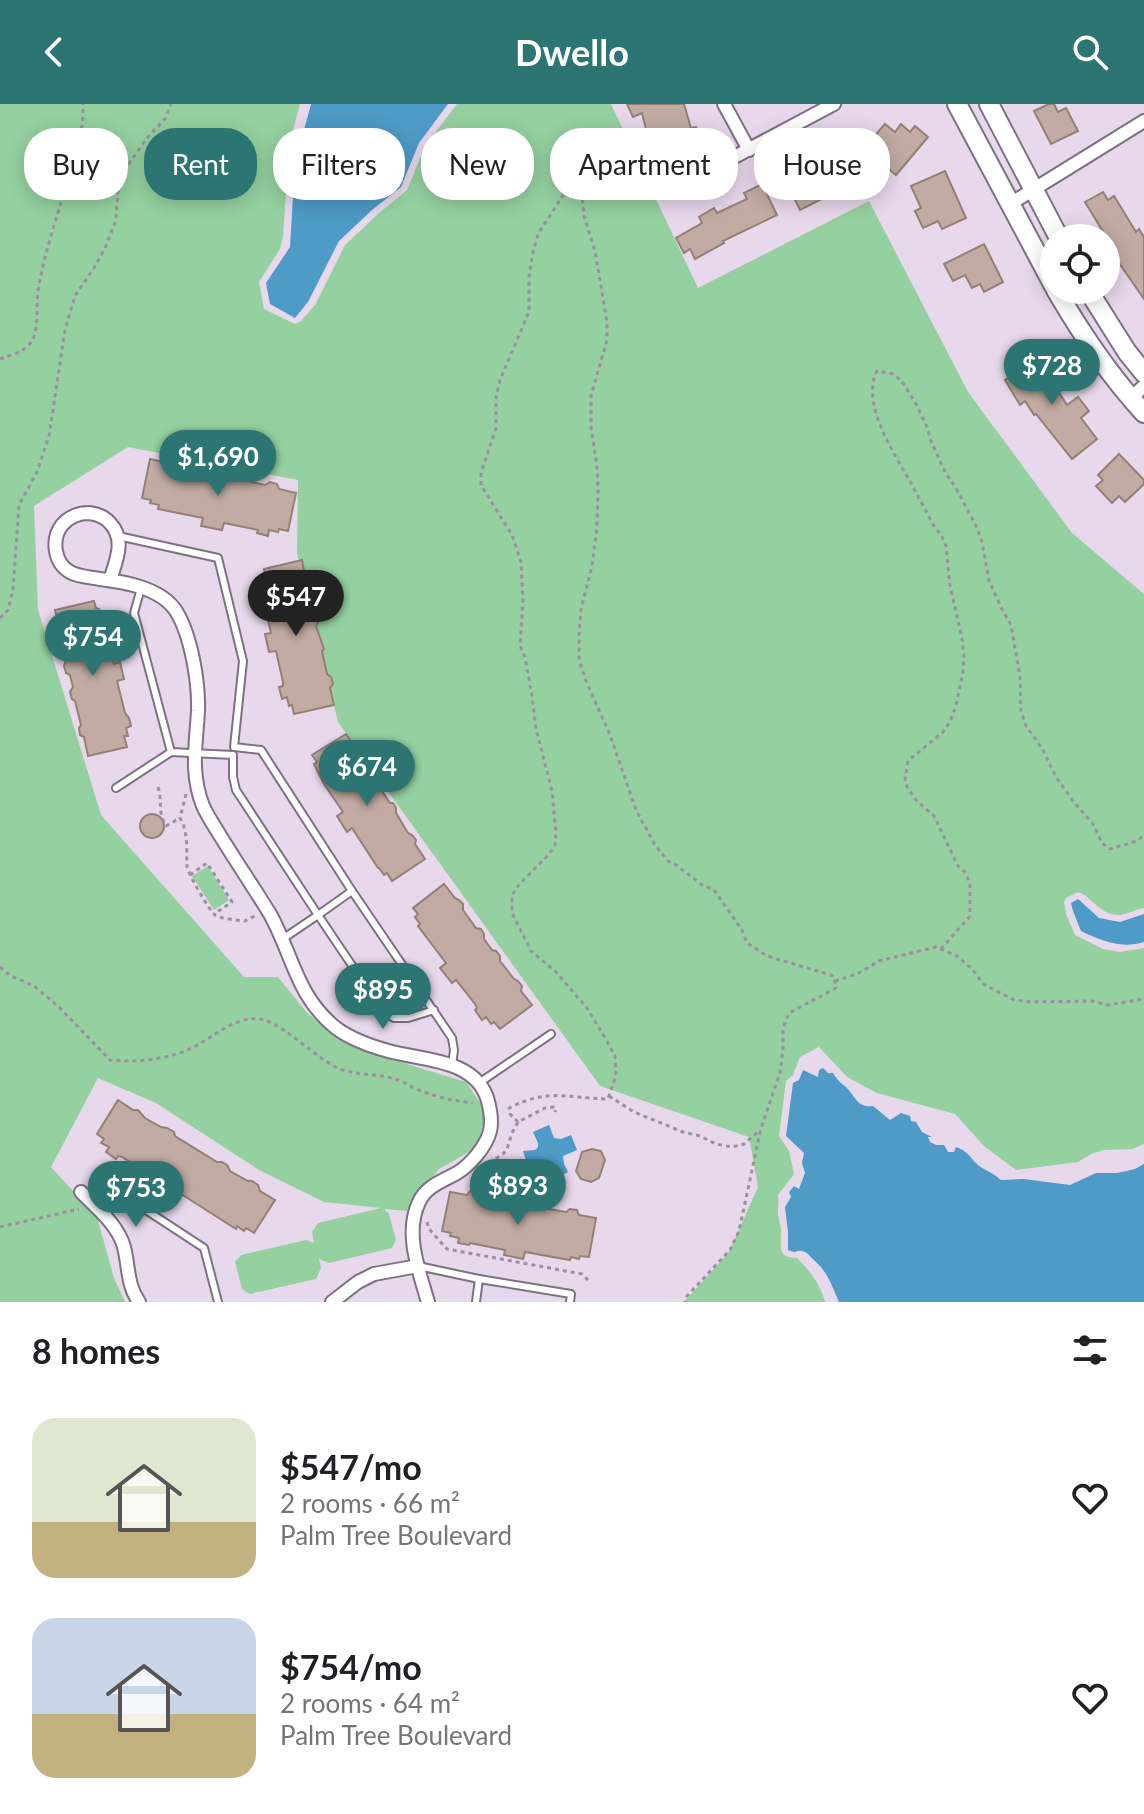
<!DOCTYPE html>
<html lang="en">
<head>
<meta charset="utf-8">
<style>
	:root { --surface:#fff; --page:#f2f2f2; --text:#202124; --muted:#757577; --accent:#2c7572 }
	body { margin:0; font-family:Lato,sans-serif; background:var(--page); color:var(--text); height:100vh; display:flex; flex-direction:column; font-size:30px; white-space:nowrap }
	* { box-sizing:border-box; margin:0 }
	p { font-size:26px; color:var(--muted) }
	.icon { flex:none; width:44px; height:44px; fill:none; stroke:currentColor; stroke-width:2; stroke-linecap:round; stroke-linejoin:round }
	.map { position:relative; height:1198px; overflow:hidden }
	.drawer { display:flex; flex-direction:column; background:var(--surface); flex:1 }
	.drawer>* { flex:none }
	.banner { position:absolute; left:24px; top:24px; width:1096px; height:72px; display:flex; gap:16px }
	.fabs { position:absolute; left:1040px; top:120px; display:grid; gap:16px }
	.fabs a { display:grid; place-items:center; width:80px; height:80px; border-radius:50%; background:var(--surface); box-shadow:0 4px 20px #0003; font-size:40px }
	.price { position:absolute; translate:-50% -68px; padding:0 18px; border-radius:28px; background:var(--accent); color:#fff; font-size:26px; line-height:52px; filter:drop-shadow(0 2px 4px #0008) }
	.price::after { content:''; position:absolute; left:50%; top:48px; width:24px; height:18px; margin-left:-12px; background:inherit; clip-path:polygon(0 0,100% 0,50% 100%) }
	.price.on { background:#222; color:#fff }
	ul { padding:0; list-style:none }
	li { display:flex; align-items:center; gap:24px; height:200px; padding:0 32px }
	li span { display:grid; place-items:center; flex:none; width:224px; height:160px; border-radius:24px; color:#555 }
	li>.icon { margin-inline-start:auto }
	span .icon { width:96px; height:96px; fill:#fffc; stroke-width:1 }
	li b { font-size:34px }
	h2 { display:flex; justify-content:space-between; align-items:center; height:96px; padding:0 32px; font-size:34px }
	.chip { padding:0 28px; border-radius:32px; background:var(--surface); box-shadow:0 4px 20px #0003; font-size:28px; line-height:72px }
	.chip.on { background:var(--accent); color:#fff }
	header { display:flex; justify-content:space-between; align-items:center; height:104px; padding:0 32px; background:var(--accent); color:#fff; font-size:36px; font-weight:700 }
	.map>svg:first-child { display:block }
	.green { fill:#95d1a0 }
	.water { fill:#4e9bc8 }
	.building { fill:#c1aba2; stroke:#958077; stroke-width:2 }
	.lines { fill:none; stroke-linecap:round; stroke-linejoin:round }
	.service-casing { stroke:#7e7181; stroke-width:10 }
	.minor-casing { stroke:#7e7181; stroke-width:16 }
	.secondary-casing { stroke:#7e7181; stroke-width:22 }
	.path { stroke:#9b909e; stroke-width:3; stroke-dasharray:4 4; stroke-linecap:butt }
	.service { stroke:#fff; stroke-width:6 }
	.minor { stroke:#fff; stroke-width:12 }
	.secondary { stroke:#fff; stroke-width:18 }
</style>
</head>
<body>
<header><svg class="icon" aria-label="back" viewBox="0 0 24 24"><path d="M15 5l-7 7 7 7"/></svg>Dwello<svg class="icon" aria-label="search" viewBox="0 0 24 24"><circle cx="10" cy="10" r="6"/><path d="M15 15l6 6"/></svg></header>
<div class="map">
<svg width="1144" height="1198" viewBox="0 0 1144 1198">
	<rect width="100%" height="100%" fill="#e7d8eb"/>
	<g class="green">
		<path d="M0 0H300L293 26 294 35 288 59 283 132 280 145 259 178 264 205 295 220 301 217 315 201 345 141 378 110 407 86 425 42 457 0H611L698 184 869 97 968 288 1072 429 1144 490V804C1136 805 1126 811 1118 811 1100 811 1093 793 1078 788L1066 794 1064 798 1066 810 1075 831 1103 845 1120 848 1144 844V1040L1132 1045 1104 1046 1091 1050 1078 1058 1016 1066 984 1042 955 1010 877 989 847 973 819 943 800 953 793 971 786 977 779 1032 789 1047 794 1070 778 1091C779 1096 778 1100 778 1104 777 1111 780 1118 781 1125 782 1140 775 1154 797 1154 809 1166 821 1181 825 1198H684L729 1148 758 1083 749 1033 600 982 338 618 297 449 298 376 128 343 34 402 38 506 101 711 244 873H278L308 910 358 945 466 978 486 1007 478 1043 439 1065 407 1107 384 1105 389 1110 396 1136 392 1144 329 1159 319 1155 321 1164 316 1175 250 1190 242 1185 235 1158 241 1151 306 1136 314 1139 312 1128 318 1119 381 1104 324 1098 259 1066 156 999 98 974 51 1063 97 1113 114 1174 125 1198H0Z"/>
		<path d="M208 762 229 796 214 806 192 772Z"/>
	</g>
	<g class="water">
		<path d="M311 0H448L419 39 401 83 372 106 339 137 308 198 295 214 270 200 266 179 290 143 295 59Z"/>
		<path d="M1078 795 1099 814 1120 818 1144 810V838C1121 845 1102 837 1081 827L1073 807 1071 799Z"/>
		<path d="M823 964 828 969H833C837 976 841 979 847 984 856 994 858 1004 873 1002L890 1016 901 1009 910 1012 911 1017 916 1018 922 1028 932 1033H928L930 1038 936 1041H944L948 1048H954L956 1043C971 1048 972 1059 984 1065 991 1069 994 1070 1001 1076L1024 1075 1070 1081 1096 1069H1117L1135 1065 1144 1060V1198H839C832 1182 828 1169 816 1158 807 1150 806 1144 794 1148L788 1146V1128L785 1103 791 1093 789 1088 794 1082 799 1085 805 1069 802 1059 804 1049 786 1032 793 979 799 976 803 966 818 973 819 966Z"/>
		<path d="M549 1021 554 1034 561 1035 571 1031 577 1046 563 1052 564 1060 568 1068 553 1076 546 1061 538 1062 532 1067 527 1060 523 1047 535 1046 538 1043V1039L533 1028Z"/>
	</g>
	<g class="building">
		<path d="M627 0H684L691 24 696 23 702 44 664 55 662 46 652 49 642 9 633 13Z"/>
		<path d="M1049 0H1054L1058 8 1066 4 1078 27 1051 40 1034 7Z"/>
		<path d="M885 20 895 28 901 20 910 28 915 22 928 33 896 71 864 44Z"/>
		<path d="M824 50 842 85 800 106 793 92 797 91 786 69Z"/>
		<path d="M945 67 966 114 942 125 938 117 923 124 915 107 921 104 911 82Z"/>
		<path d="M762 80 777 111 723 137 724 139 695 155 690 145 684 149 676 134 702 119 699 113 714 104 717 109 747 95 744 89Z"/>
		<path d="M1103 88 1108 96 1114 92 1136 128 1139 125 1144 133V195L1110 146 1113 144 1085 98Z"/>
		<path d="M984 140 1003 178 984 188 980 180 972 184 965 171 953 177 944 160Z"/>
		<path d="M1045 251 1054 265 1047 270 1067 301 1078 293 1089 307 1081 314 1097 335 1072 355 1036 310 1034 311 1025 297 1020 301 1005 276Z"/>
		<path d="M1119 350 1144 376V380L1125 398 1119 392 1112 399 1096 382 1103 376 1098 371Z"/>
		<path d="M150 355 167 359 174 357 179 358 182 362 215 366 217 370 231 373 234 371 241 372 243 376 265 381 270 378 277 380 279 385 296 389 288 427 279 425 278 428 269 426 268 432 257 429 258 426 224 419 222 426 201 422 203 414 158 405 159 401 150 399 151 396 142 394Z"/>
		<path d="M302 456 305 473 309 476 311 483 308 486 313 509 317 511 319 517 316 522 324 545 322 547 327 570 331 573 333 580 330 584 334 601 294 610 292 601 289 602 287 593 282 595 279 583 283 582V578L276 547 269 548 265 530 271 529 261 484 264 483 262 474 266 473 264 465Z"/>
		<path d="M94 497 96 504 99 505 101 514 106 513 107 523 106 529 114 560 120 558 124 575 117 577 125 609 129 614 131 622 126 624 128 632H124L127 643 88 652 84 633 80 631 79 624 81 621 75 597 72 595 70 588 73 583 70 571 66 569 64 562 66 556 61 536 58 533 56 527 59 523 55 506Z"/>
		<path d="M346 630 355 643 360 645 364 650 363 656 375 675 379 677 383 682 382 687 390 699H393L396 704V709L408 729 412 731 416 736 415 740 425 755 392 777 387 769 384 771 379 764H378L352 724 347 728 337 712 343 708 324 680 314 660 317 658 312 651Z"/>
		<circle cx="152" cy="722" r="12"/>
		<path d="M444 780 455 794 459 796 463 800V806L476 824 481 825 484 830V835L492 846 496 847 500 852V857L514 875 518 877 522 882 521 887 532 901 500 925 494 918 491 920 486 913 482 916 475 906 477 904 475 900 456 876 452 879 440 864 446 859 418 822 420 820 415 813 418 810 413 804Z"/>
		<path d="M118 996 133 1006H138L145 1014 161 1023 167 1024 174 1028 175 1032 217 1058H222L227 1061 230 1067 248 1077H252L258 1081 260 1087 275 1096 254 1129 246 1124 244 1127 237 1122 236 1125 181 1090 177 1096 161 1085 164 1080 122 1053 118 1052 116 1055 106 1048 109 1043 101 1039 104 1035 97 1030Z"/>
		<path d="M592 1045 601 1047 605 1056 599 1074 591 1078 581 1075 576 1067 582 1048Z"/>
		<path d="M470 1087 477 1088 481 1093 503 1097 507 1094 514 1095 517 1099 540 1100 543 1104 566 1108 570 1105 577 1106 579 1111 596 1114 589 1153 580 1152 579 1155 571 1153 570 1156 525 1148 523 1155 504 1151 505 1146 470 1139 469 1141 458 1139 459 1134 450 1132 451 1129 442 1127 450 1088 467 1091Z"/>
	</g>
	<g class="lines">
		<g class="service-casing">
			<g id="service">
				<path d="M118 432 218 454 243 557 234 643 261 646 352 787 452 934 454 946 452 961"/>
				<path d="M141 484 134 509 171 648 233 651V673L236 686 318 811 352 787"/>
				<path d="M116 684 171 648"/>
				<path d="M281 836 318 811 382 906 394 914H408L434 906"/>
				<path d="M479 979 551 930"/>
				<path d="M105 1113 120 1089 204 1144 218 1198"/>
				<path d="M418 1162 479 1175 571 1190 570 1198"/>
				<path d="M476 1198 479 1175"/>
			</g>
		</g>
		<g class="minor-casing">
			<g id="minor">
				<path d="M724 0 749 46"/>
				<path d="M689 77 834 0"/>
				<path d="M1010 100 1144 17"/>
				<path d="M1131 294 1144 282"/>
				<path d="M110 476C116 457 126 436 110 419 105 413 97 410 89 409 79 409 69 413 62 421 51 435 54 459 70 468 79 473 90 473 100 475 125 478 161 484 176 507 191 531 199 578 198 607 196 641 190 669 203 702 208 713 215 723 221 733 237 759 254 784 270 810 293 851 296 892 336 924 352 936 373 943 392 948 425 956 477 956 488 997 490 1005 492 1019 490 1027 486 1043 470 1061 457 1069 443 1077 426 1082 419 1098 404 1129 419 1167 428 1198"/>
				<path d="M81 1088C97 1104 118 1121 124 1143 129 1163 127 1181 139 1198"/>
				<path d="M332 1198 358 1178 374 1170 418 1162"/>
			</g>
		</g>
		<g class="secondary-casing">
			<g id="secondary">
				<path d="M957 0 1054 182"/>
				<path d="M989 0 1059 134"/>
				<path d="M1056 186C1081 229 1110 272 1144 309"/>
				<path d="M1088 186 1127 248 1144 269"/>
			</g>
		</g>
		<g class="path">
			<path d="M0 255C11 251 25 248 32 237 40 221 35 199 39 181 45 147 57 113 67 79 75 53 84 28 83 0"/>
			<path d="M0 514 8 506 13 485 19 401 37 368 49 332 65 226 75 192 94 164 106 142 116 116 118 84 128 61 147 34 165 15 171 0"/>
			<path d="M158 683C163 699 157 707 166 722L180 714"/>
			<path d="M186 690 180 714C189 729 186 747 187 762 188 770 209 806 215 811 218 814 241 817 245 817 246 816 255 812 257 811"/>
			<path d="M190 771 207 759 232 798 214 810"/>
			<path d="M941 845 970 812V781L966 769 958 762 934 712 915 695 907 683 905 675 908 657 943 628 950 618 956 602 963 568 964 553 962 534 950 482 946 442 941 430 935 424C927 409 919 394 911 379 895 351 860 299 877 267L894 270 903 279 916 300 927 323 930 335 946 370 956 384 977 424 982 438 989 477 1003 507 1011 521 1020 573 1021 607 1026 622 1042 644 1056 673 1074 698 1093 720 1102 739 1110 745 1134 738 1144 732"/>
			<path d="M0 863 11 872 34 882 58 902 110 956C137 959 170 955 194 943 215 932 235 912 260 915 283 919 314 953 338 964 356 972 379 969 398 976 405 978 412 984 419 986 436 993 455 997 473 999"/>
			<path d="M835 877 857 870 879 857 936 843 957 852 973 866 983 880 1012 895 1029 898 1092 897 1108 901 1144 895"/>
			<path d="M609 992 634 1008 683 1028 700 1032 716 1040 732 1043 744 1040 759 1027"/>
			<path d="M518 1018 510 1010 509 1004C549 984 566 994 608 995L616 971 615 952 607 937 587 904 555 867 531 847 512 809V792L517 783 550 749 555 741 556 730 552 687 536 625 532 592 525 553 520 542 523 497 521 458 512 431 481 381V369L496 324V294L500 276 529 208V173L533 148 538 130 566 87 572 84 578 85 582 92 584 112 595 147 607 218V236L591 292V323L597 363 598 386 597 423 592 462 581 505 579 530V555L586 577 610 631 636 706 655 741 668 757 675 760 702 781 714 786 742 826 747 839 767 852 834 872 836 884 789 909 783 924V946L780 969 761 1024 739 1127 730 1146 687 1192 685 1198"/>
			<path d="M489 1059 503 1050 507 1045 512 1029 518 1018 545 1004 554 1003 556 1005 555 1008"/>
			<path d="M479 1066C492 1078 506 1086 521 1073"/>
			<path d="M427 1118 429 1125 447 1145 582 1170 588 1176"/>
			<path d="M0 1123 79 1105"/>
		</g>
		<use href="#service" class="service"/>
		<use href="#minor" class="minor"/>
		<use href="#secondary" class="secondary"/>
	</g>
</svg>
<div class="fabs">
<a><svg class="icon" aria-label="locate" viewBox="0 0 24 24"><circle cx="12" cy="12" r="6"/><path d="M12 2v4M12 18v4M2 12h4M18 12h4"/></svg></a>
</div>
<b class="price" style="left:1052px;top:303px">$728</b>
<b class="price" style="left:218px;top:394px">$1,690</b>
<b class="price on" style="left:296px;top:534px">$547</b>
<b class="price" style="left:93px;top:574px">$754</b>
<b class="price" style="left:367px;top:704px">$674</b>
<b class="price" style="left:383px;top:927px">$895</b>
<b class="price" style="left:518px;top:1123px">$893</b>
<b class="price" style="left:136px;top:1125px">$753</b>
<div class="banner">
<a class="chip">Buy</a>
<a class="chip on">Rent</a>
<a class="chip">Filters</a>
<a class="chip">New</a>
<a class="chip">Apartment</a>
<a class="chip">House</a>
</div>
</div>
<section class="drawer">
<h2>8 homes<svg class="icon" aria-label="filters" viewBox="0 0 24 24"><path d="M4 7h16M4 17h16"/><circle cx="9" cy="7" r="2"/><circle cx="15" cy="17" r="2"/></svg></h2>
<ul>
<li><span style="background:linear-gradient(#dfe7d0 65%,#c2b280 0)"><svg class="icon" aria-label="home" viewBox="0 0 24 24"><path d="M3 11l9-7 9 7M6 9v11h12V9"/></svg></span><div><b>$547/mo</b><p>2 rooms · 66 m²</p><p>Palm Tree Boulevard</p></div><svg class="icon" aria-label="heart" viewBox="0 0 24 24"><path d="M12 20l-8-8c-3-5 5-10 8-4 3-6 11-1 8 4z"/></svg></li>
<li><span style="background:linear-gradient(#c9d6e8 60%,#c2b280 0)"><svg class="icon" aria-label="home" viewBox="0 0 24 24"><path d="M3 11l9-7 9 7M6 9v11h12V9"/></svg></span><div><b>$754/mo</b><p>2 rooms · 64 m²</p><p>Palm Tree Boulevard</p></div><svg class="icon" aria-label="heart" viewBox="0 0 24 24"><path d="M12 20l-8-8c-3-5 5-10 8-4 3-6 11-1 8 4z"/></svg></li>
</ul>
</section>
</body>
</html>
